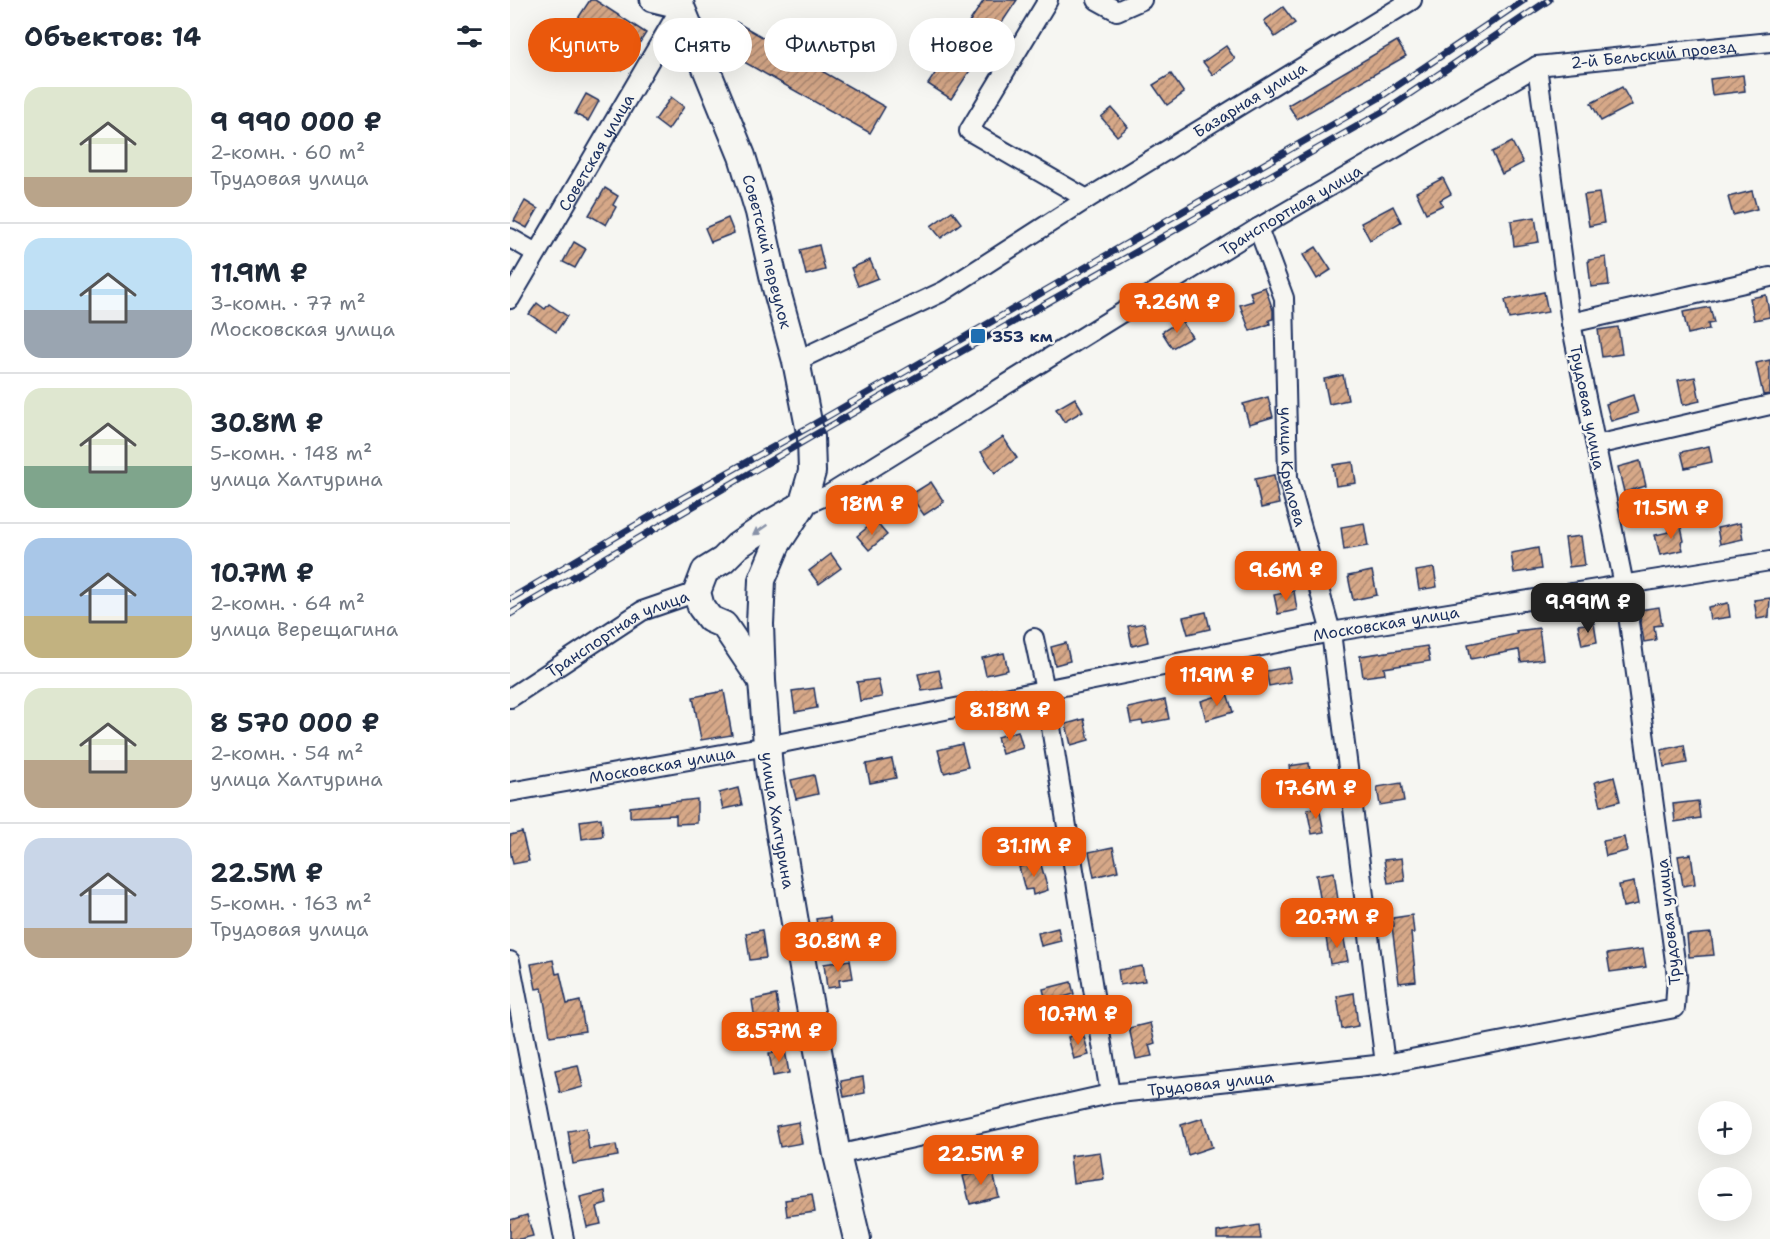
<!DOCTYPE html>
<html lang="ru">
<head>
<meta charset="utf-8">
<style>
	:root { --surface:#fff; --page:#f2f2f3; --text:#1f2937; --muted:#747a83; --line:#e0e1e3; --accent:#ea580c }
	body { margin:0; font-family:"Shantell Sans",sans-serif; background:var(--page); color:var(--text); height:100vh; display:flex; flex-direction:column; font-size:22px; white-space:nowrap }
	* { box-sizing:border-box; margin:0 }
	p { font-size:20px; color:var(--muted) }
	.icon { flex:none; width:33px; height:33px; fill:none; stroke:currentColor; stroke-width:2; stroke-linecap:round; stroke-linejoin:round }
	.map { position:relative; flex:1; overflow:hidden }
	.details { display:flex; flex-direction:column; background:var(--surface); width:510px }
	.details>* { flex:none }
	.hud { position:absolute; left:18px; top:18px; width:570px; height:54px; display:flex; gap:12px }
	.buttons { position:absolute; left:1188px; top:1101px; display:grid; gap:12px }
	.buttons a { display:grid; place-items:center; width:54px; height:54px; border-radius:50%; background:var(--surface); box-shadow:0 6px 24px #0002; font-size:30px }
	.price { position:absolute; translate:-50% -51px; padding:0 14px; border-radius:12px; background:var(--accent); color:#fff; font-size:20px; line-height:39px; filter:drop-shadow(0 2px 3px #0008) }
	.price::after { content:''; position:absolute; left:50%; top:36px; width:18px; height:14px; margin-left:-9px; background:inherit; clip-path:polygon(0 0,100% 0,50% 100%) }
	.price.on { background:#222; color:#fff }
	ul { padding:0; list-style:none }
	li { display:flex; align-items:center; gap:18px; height:150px; padding:0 24px }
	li+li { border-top:2px solid var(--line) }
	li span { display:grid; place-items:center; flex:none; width:168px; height:120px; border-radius:18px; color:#555 }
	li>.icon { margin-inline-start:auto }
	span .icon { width:72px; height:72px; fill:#fffc; stroke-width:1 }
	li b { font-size:26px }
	h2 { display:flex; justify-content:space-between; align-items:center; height:72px; padding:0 24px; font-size:26px }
	.tag { padding:0 21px; border-radius:27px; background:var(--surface); box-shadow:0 6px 24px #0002; font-size:21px; line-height:54px }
	.tag.on { background:var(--accent); color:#fff }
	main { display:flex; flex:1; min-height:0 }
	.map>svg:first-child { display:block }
	.building { fill:url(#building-hatch); stroke:#1b2f5e; stroke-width:1.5 }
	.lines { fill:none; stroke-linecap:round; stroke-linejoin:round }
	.minor-casing { stroke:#1b2f5e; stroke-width:22 }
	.tertiary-casing { stroke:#1b2f5e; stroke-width:27 }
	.secondary-casing { stroke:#1b2f5e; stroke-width:30 }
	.minor { stroke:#f6f6f2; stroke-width:18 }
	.tertiary { stroke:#f6f6f2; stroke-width:22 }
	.secondary { stroke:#f6f6f2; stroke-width:26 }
	.rail-casing { stroke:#1b2f5e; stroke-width:7 }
	.rail { stroke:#f6f6f2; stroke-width:4.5; stroke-dasharray:14; stroke-linecap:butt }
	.oneway { fill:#8892a8 }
	.poi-dot { fill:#1f6fb2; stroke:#f6f6f2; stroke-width:2 }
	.labels { text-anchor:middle; stroke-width:5; stroke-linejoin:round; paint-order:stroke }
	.street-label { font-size:16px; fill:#1b2f5e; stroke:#f6f6f2 }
	.poi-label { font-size:16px; font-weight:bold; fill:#1b2f5e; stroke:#f6f6f2; text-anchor:start }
</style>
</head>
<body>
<main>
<section class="details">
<h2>Объектов: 14<svg class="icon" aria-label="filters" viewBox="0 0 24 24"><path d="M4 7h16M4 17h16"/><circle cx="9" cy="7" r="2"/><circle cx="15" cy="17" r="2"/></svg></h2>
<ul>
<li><span style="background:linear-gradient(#dfe7d0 75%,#b9a48a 0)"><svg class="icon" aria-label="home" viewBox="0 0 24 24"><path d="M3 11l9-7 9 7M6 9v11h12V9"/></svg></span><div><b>9 990 000 ₽</b><p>2-комн. · 60 m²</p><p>Трудовая улица</p></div></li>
<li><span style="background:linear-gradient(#bfe0f5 60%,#9aa5b1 0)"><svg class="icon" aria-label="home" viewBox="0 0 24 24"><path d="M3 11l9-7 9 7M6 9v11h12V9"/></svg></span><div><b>11.9M ₽</b><p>3-комн. · 77 m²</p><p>Московская улица</p></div></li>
<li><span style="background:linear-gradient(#dfe7d0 65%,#7fa58c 0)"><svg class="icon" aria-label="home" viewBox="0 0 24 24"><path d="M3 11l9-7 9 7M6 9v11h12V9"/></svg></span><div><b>30.8M ₽</b><p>5-комн. · 148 m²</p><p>улица Халтурина</p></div></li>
<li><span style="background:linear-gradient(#a9c7e8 65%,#c2b280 0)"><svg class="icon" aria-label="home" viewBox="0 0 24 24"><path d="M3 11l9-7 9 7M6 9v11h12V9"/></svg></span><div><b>10.7M ₽</b><p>2-комн. · 64 m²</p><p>улица Верещагина</p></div></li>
<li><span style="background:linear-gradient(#dfe7d0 60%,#b9a48a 0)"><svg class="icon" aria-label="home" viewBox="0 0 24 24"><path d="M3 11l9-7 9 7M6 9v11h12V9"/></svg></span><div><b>8 570 000 ₽</b><p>2-комн. · 54 m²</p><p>улица Халтурина</p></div></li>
<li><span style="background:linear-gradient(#c9d6e8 75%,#b9a48a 0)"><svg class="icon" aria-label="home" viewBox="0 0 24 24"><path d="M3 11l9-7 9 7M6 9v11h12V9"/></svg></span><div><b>22.5M ₽</b><p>5-комн. · 163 m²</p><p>Трудовая улица</p></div></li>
</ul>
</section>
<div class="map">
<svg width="1260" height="1239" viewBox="0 0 1260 1239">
	<defs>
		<pattern id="building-hatch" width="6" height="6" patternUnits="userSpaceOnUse" patternTransform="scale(1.5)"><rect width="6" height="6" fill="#d6a888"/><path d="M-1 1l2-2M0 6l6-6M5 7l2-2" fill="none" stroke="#ad8972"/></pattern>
	</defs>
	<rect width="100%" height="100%" fill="#f6f6f2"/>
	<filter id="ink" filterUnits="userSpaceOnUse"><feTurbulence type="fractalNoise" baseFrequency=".0167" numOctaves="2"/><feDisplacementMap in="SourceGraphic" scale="12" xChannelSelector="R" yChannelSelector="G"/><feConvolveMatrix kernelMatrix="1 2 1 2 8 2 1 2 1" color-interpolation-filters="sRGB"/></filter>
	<g filter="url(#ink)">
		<g class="building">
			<path d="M80 0H85L136 33 112 70 57 35Z"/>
			<path d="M474 0H507L441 99 418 84Z"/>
			<path d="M773 7 785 23 765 37 754 21Z"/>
			<path d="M226 22 375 107 360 133 211 49Z"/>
			<path d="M887 41 896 56 787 119 778 105Z"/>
			<path d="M716 46 725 59 703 75 693 62Z"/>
			<path d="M661 74 674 93 657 105 643 85Z"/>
			<path d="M1233 75 1235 91 1202 95 1200 79Z"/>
			<path d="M1112 87 1122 105 1091 121 1081 103Z"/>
			<path d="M76 94 89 101 78 121 65 114Z"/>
			<path d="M161 97 174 107 158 130 145 120Z"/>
			<path d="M602 108 618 127 607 136 591 117Z"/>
			<path d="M1002 142 1013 163 992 174 982 152Z"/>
			<path d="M933 178 941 194 930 200 933 205 916 213 906 192Z"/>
			<path d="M95 188 108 196 103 205 106 207 96 225 79 215Z"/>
			<path d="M1242 191 1247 209 1223 215 1218 197Z"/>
			<path d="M1089 193 1094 223 1079 226 1074 195Z"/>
			<path d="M15 201 28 209 17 228 4 221Z"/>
			<path d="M883 206 891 222 860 240 851 223Z"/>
			<path d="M442 211 451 223 431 238 421 226Z"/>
			<path d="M1025 217 1029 242 1004 246 1001 221Z"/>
			<path d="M218 218 224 233 201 242 195 228Z"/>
			<path d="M64 242 76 249 65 268 53 262Z"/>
			<path d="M309 245 315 270 296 275 290 250Z"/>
			<path d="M806 247 821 270 807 279 793 255Z"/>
			<path d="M1096 257 1099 285 1081 287 1078 260Z"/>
			<path d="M360 260 368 278 348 286 341 268Z"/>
			<path d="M755 287 763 310V319L759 320 760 324 740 331 730 305 743 301 740 292Z"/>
			<path d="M1034 292 1038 312 999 319 995 300Z"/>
			<path d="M1256 295 1260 317 1244 320 1240 298Z"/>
			<path d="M27 303 35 309 39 304 57 316 46 332 19 314Z"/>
			<path d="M1200 307 1204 323 1198 324 1199 329 1178 334 1173 312Z"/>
			<path d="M671 320 682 337 662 348 652 332Z"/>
			<path d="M1108 327 1112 354 1092 357 1088 330Z"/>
			<path d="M1260 360V394L1253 395 1246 363Z"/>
			<path d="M833 375 838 400 819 404 814 379Z"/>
			<path d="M1185 377 1190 401 1173 405 1168 380Z"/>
			<path d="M1123 395 1128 413 1101 421 1096 404Z"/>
			<path d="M758 397 763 417 739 424 733 404Z"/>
			<path d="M565 398 573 411 554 422 546 409Z"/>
			<path d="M493 437 507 458 485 473 471 452Z"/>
			<path d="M1199 446 1202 462 1175 468 1171 452Z"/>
			<path d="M1130 461 1136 486 1114 492 1108 467Z"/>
			<path d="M843 462 846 483 826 486 823 465Z"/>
			<path d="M764 475 769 504 751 508 745 479Z"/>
			<path d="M421 482 434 502 414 515 400 495Z"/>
			<path d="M365 521 377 535 359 550 347 536Z"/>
			<path d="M1170 522 1174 541 1171 542 1173 550 1150 555 1145 535 1159 532 1158 524Z"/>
			<path d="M854 523 858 546 834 550 831 527Z"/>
			<path d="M1230 523 1233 539 1210 544 1207 528Z"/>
			<path d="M1071 536 1075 565 1059 567 1055 538Z"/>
			<path d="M1028 548 1031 569 1004 573 1001 553Z"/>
			<path d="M321 554 331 568 309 584 299 571Z"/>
			<path d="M924 568 927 587 909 590 906 571Z"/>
			<path d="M862 571 867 595 843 600 838 576Z"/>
			<path d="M784 591 787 610 768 614 764 595Z"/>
			<path d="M1260 598 1259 617 1247 619 1244 600Z"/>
			<path d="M1218 603 1220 617 1200 620 1198 607Z"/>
			<path d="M1149 607 1152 625 1144 626 1146 640 1134 642 1129 610Z"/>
			<path d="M696 612 700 629 678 634 673 617Z"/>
			<path d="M634 623 638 642 622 646 618 626Z"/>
			<path d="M1084 623 1087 642 1072 645 1068 625Z"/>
			<path d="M1029 628 1033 659 1011 662 1009 650 961 659 958 644 1007 634 1006 631Z"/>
			<path d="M556 643 560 661 545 665 541 647Z"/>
			<path d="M917 646 920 661 874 668 875 674 853 677 850 656Z"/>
			<path d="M494 653 498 670 476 675 472 658Z"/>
			<path d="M778 667 781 682 759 686 756 671Z"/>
			<path d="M429 670 433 688 412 691 408 674Z"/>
			<path d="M368 679 372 697 350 701 347 682Z"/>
			<path d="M304 688 307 708 285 712 282 691Z"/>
			<path d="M214 691 222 735 191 740 183 697Z"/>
			<path d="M717 693 723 712 696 720 691 701Z"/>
			<path d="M655 700 659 719 633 724 632 721 621 723 618 708Z"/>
			<path d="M574 719 579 740 561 745 556 724Z"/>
			<path d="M508 731 513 748 492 754 487 737Z"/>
			<path d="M452 744 458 767 434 773 428 750Z"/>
			<path d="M1174 745 1177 763 1154 767 1151 750Z"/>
			<path d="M382 759 386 778 360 783 356 764Z"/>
			<path d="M799 763 801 780 781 782 779 766Z"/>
			<path d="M304 775 308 794 286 799 281 780Z"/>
			<path d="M1104 777 1110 801 1091 806 1085 782Z"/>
			<path d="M891 783 894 801 870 805 867 787Z"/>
			<path d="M228 788 232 805 213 809 209 793Z"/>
			<path d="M187 799V823L166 824V815L120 817V807Z"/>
			<path d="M1188 801 1190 818 1165 822 1163 804Z"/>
			<path d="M809 807 814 832 802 834 797 809Z"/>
			<path d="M91 818 93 836 72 839 70 821Z"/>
			<path d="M12 832 19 861 3 864 0 850V835Z"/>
			<path d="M1114 837 1117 851 1096 856 1093 841Z"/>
			<path d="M603 847 608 871 584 877 579 852Z"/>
			<path d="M1181 854 1185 884 1173 886 1168 856Z"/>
			<path d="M892 858 895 881 878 883 874 860Z"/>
			<path d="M530 861 538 890 523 895 522 889 515 890 509 867Z"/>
			<path d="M824 872 828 900 811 903 806 875Z"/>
			<path d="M1124 882 1128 904 1113 907 1109 885Z"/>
			<path d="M902 915 904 933H901L906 981 889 983 882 926H884L883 918Z"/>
			<path d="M320 917 323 936 309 938 306 919Z"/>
			<path d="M548 928 551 941 531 946 528 933Z"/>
			<path d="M252 930 256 958 240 960 236 933Z"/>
			<path d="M1201 933 1204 955 1179 957 1177 935Z"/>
			<path d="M833 934 838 961 820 964 816 937Z"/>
			<path d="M1133 949 1136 967 1100 972 1097 954Z"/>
			<path d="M43 960 46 974 50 973 57 1004 70 1001 75 1031 40 1036 32 988 26 989 21 964Z"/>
			<path d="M340 960 343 978 329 980 330 986 317 988 314 964Z"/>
			<path d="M632 966 635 981 610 985 608 970Z"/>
			<path d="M561 982 564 994 550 998 551 1001 537 1005 533 989Z"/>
			<path d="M844 993 848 1026 832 1029 827 996Z"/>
			<path d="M266 995 270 1018 252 1021 251 1019 245 1020 242 1000Z"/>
			<path d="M640 1023 645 1043 639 1045 642 1056 626 1059 619 1028Z"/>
			<path d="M573 1033 579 1055 564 1059 558 1037Z"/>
			<path d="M275 1050 279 1073 263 1076 259 1053Z"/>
			<path d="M68 1065 73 1087 50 1093 45 1070Z"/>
			<path d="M353 1077 355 1093 334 1097 331 1081Z"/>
			<path d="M693 1118 702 1147 678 1155 671 1125Z"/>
			<path d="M288 1122 292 1143 270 1147 266 1126Z"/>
			<path d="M76 1128 79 1149 106 1145 108 1156 63 1164 58 1131Z"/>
			<path d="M590 1152 594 1179 563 1183 560 1156Z"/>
			<path d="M482 1169 489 1197 460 1204 453 1176Z"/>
			<path d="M95 1191 97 1204 87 1207 91 1224 77 1227 70 1197Z"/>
			<path d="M302 1194 305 1212 277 1216 275 1200 282 1199 281 1197Z"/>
			<path d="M17 1215 23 1236 10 1239H0V1220Z"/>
			<path d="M749 1225 751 1239H707V1232Z"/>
		</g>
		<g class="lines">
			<g class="minor-casing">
				<g id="minor">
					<path id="s1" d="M538 0 459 131 577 199 902 0"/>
					<path d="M587 0 607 11 632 0"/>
					<path id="s2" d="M748 228 774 298 778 478 821 632 875 1064"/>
					<path d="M0 238 26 253"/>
					<path id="s3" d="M0 299 171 7"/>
					<path d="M1061 323 1260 277"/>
					<path d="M286 361 434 291 577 199"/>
					<path d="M1086 445 1260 405"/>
					<path id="s4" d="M292 506 320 494 748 228 1027 66 1260 42"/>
					<path d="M524 638 535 690 600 1094"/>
					<path id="s5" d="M0 698 132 611 187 592"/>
					<path id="s6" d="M0 792 257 746 821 632 1260 561"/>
					<path d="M0 961 54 1239"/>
					<path id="s7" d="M327 1155 600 1094 875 1064 1165 1008 1167 976 1114 585 1061 323 1027 66"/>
				</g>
			</g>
			<g class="tertiary-casing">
				<path id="tertiary" d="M142 0 171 7"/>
			</g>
			<g class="secondary-casing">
				<g id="secondary">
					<path id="s8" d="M170 0 171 7 232 156 249 212 265 284 286 361 301 437 302 472 292 506 267 544 252 580 250 624 252 681 259 769 289 946 327 1155 347 1239"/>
					<path d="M251 680 214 625 200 619 191 607 187 592 195 571 213 560 227 546 259 524 289 507"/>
				</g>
			</g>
			<use href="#minor" class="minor"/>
			<use href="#tertiary" class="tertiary"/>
			<use href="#secondary" class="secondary"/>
			<g class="rail-casing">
				<g id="rail">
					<path d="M0 599 160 505 299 427 867 99 1014 0"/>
					<path d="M0 614 301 437 874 111 1039 0"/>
				</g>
			</g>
			<use href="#rail" class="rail"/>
		</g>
		<defs><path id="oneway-solid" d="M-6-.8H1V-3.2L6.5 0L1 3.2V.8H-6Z" transform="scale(1.5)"/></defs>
		<use class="oneway" href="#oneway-solid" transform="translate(250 530) rotate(145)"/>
	</g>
	<rect class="poi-dot" x="460" y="328" width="16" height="16" rx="3"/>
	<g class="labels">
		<g class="street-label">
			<text dy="6" stroke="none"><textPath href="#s4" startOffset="974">2-й Бельский проезд</textPath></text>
			<text dy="6" stroke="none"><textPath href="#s1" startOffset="480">Базарная улица</textPath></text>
			<text dy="6" stroke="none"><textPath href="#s3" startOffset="170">Советская улица</textPath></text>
			<text dy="6" stroke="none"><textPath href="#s4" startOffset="572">Транспортная улица</textPath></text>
			<text dy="6" stroke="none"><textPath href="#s8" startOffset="267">Советский переулок</textPath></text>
			<text transform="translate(1078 407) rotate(79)" y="6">Трудовая улица</text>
			<text dy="6" stroke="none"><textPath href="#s2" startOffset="244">улица Крылова</textPath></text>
			<text dy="6" stroke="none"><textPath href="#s6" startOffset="892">Московская улица</textPath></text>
			<text dy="6" stroke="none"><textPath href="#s5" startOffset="126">Транспортная улица</textPath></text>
			<text dy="6" stroke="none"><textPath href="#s6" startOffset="154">Московская улица</textPath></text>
			<text dy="6" stroke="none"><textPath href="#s8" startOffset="854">улица Халтурина</textPath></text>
			<text transform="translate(1158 922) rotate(-96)" y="6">Трудовая улица</text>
			<text dy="6" stroke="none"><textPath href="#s7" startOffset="381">Трудовая улица</textPath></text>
		</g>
		<g class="poi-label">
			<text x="482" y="342">353 км</text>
		</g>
	</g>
</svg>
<div class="buttons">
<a>+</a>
<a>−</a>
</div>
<b class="price" style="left:667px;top:334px">7.26M ₽</b>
<b class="price" style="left:362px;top:536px">18M ₽</b>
<b class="price" style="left:1161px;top:540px">11.5M ₽</b>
<b class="price" style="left:776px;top:602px">9.6M ₽</b>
<b class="price on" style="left:1078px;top:634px">9.99M ₽</b>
<b class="price" style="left:707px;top:707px">11.9M ₽</b>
<b class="price" style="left:500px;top:742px">8.18M ₽</b>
<b class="price" style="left:806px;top:820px">17.6M ₽</b>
<b class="price" style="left:524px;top:878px">31.1M ₽</b>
<b class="price" style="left:827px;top:949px">20.7M ₽</b>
<b class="price" style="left:328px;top:973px">30.8M ₽</b>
<b class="price" style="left:568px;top:1046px">10.7M ₽</b>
<b class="price" style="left:269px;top:1063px">8.57M ₽</b>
<b class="price" style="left:471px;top:1186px">22.5M ₽</b>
<div class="hud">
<a class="tag on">Купить</a>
<a class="tag">Снять</a>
<a class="tag">Фильтры</a>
<a class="tag">Новое</a>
</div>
</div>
</main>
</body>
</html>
